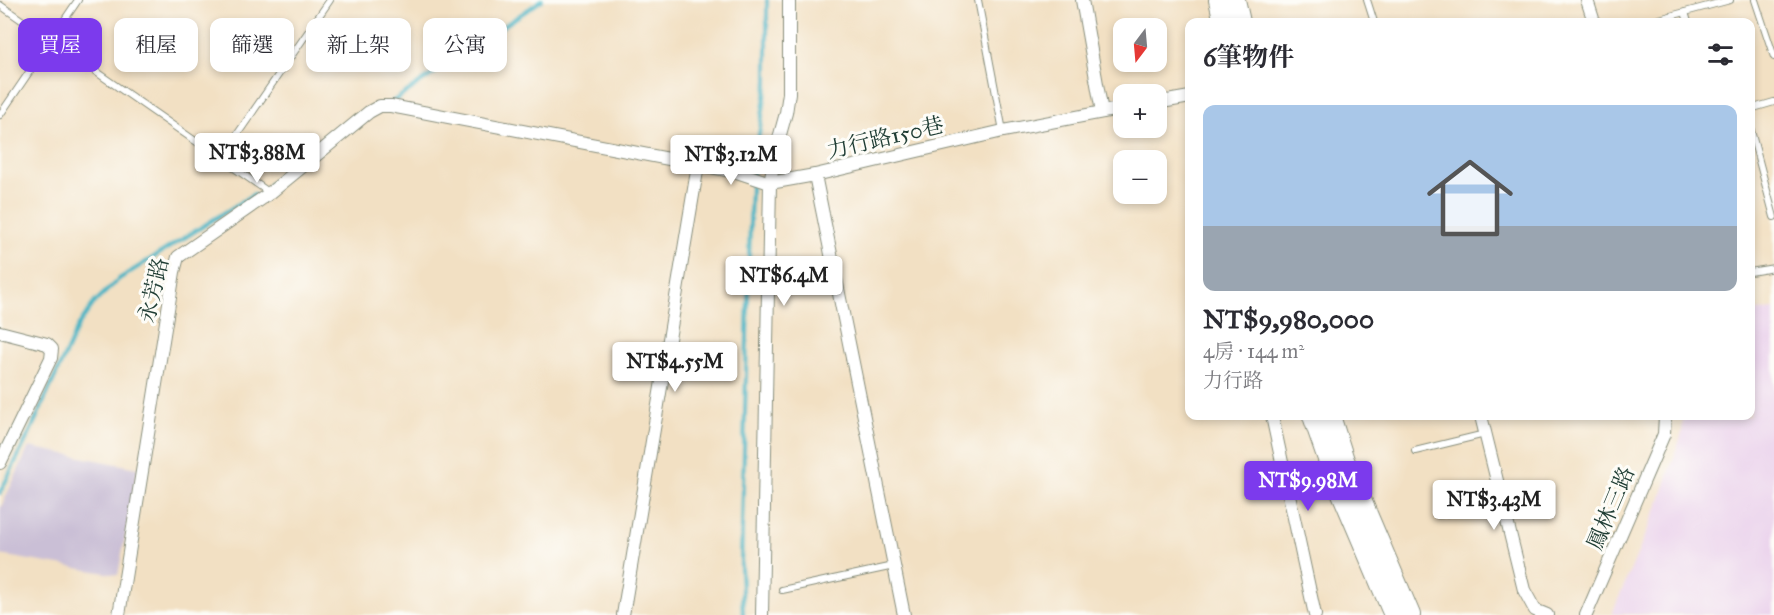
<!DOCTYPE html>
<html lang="zh-TW">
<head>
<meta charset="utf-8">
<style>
	:root { --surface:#fff; --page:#f2f2f3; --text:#2b2b33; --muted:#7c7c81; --accent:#7c3aed }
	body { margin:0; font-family:"IM FELL Great Primer","Noto Serif TC",serif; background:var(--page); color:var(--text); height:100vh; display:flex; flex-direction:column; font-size:22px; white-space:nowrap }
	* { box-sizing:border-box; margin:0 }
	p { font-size:20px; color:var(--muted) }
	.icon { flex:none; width:33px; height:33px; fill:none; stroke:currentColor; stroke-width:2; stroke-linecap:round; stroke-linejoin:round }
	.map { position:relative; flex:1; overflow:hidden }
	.side { position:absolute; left:1185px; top:18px; width:570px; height:402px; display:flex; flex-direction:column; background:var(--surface); border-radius:12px; box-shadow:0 3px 9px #0003 }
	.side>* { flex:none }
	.hud { position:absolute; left:18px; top:18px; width:570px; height:54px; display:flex; gap:12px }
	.needle { width:39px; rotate:196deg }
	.controls { position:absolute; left:1113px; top:18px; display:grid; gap:12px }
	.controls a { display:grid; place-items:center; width:54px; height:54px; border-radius:12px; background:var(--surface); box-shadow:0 3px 9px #0003; font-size:30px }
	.price { position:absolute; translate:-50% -51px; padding:0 14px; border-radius:6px; background:#fff; color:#222; font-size:20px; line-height:39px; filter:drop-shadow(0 2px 3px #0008) }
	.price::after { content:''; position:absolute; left:50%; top:36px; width:18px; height:14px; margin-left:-9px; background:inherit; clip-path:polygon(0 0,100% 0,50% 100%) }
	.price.current { background:var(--accent); color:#fff }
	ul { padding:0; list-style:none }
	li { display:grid; align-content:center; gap:12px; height:318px; padding:0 18px }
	li span { display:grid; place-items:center; height:186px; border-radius:12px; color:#555 }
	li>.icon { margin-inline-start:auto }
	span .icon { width:108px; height:108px; fill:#fffc; stroke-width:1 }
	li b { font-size:26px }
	h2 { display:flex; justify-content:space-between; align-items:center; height:72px; padding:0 18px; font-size:26px }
	.chip { padding:0 21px; border-radius:12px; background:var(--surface); box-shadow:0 3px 9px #0003; font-size:21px; line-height:54px }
	.chip.current { background:var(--accent); color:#fff }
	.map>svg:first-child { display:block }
	.built { fill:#ead1ec }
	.industrial { fill:#cabfd6 }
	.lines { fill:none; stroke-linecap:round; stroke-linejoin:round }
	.stream { stroke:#47b4c4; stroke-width:4 }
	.lane-casing { stroke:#888e7c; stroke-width:8 }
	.street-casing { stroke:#888e7c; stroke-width:14 }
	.primary-casing { stroke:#888e7c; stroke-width:22 }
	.lane { stroke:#fff; stroke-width:6 }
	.street { stroke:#fff; stroke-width:12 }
	.primary { stroke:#fff; stroke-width:20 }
	.labels { text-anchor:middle; stroke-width:6; stroke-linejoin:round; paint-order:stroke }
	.street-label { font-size:22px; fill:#1f3d34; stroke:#fdfcf7 }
</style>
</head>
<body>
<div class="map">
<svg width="1774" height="615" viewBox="0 0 1774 615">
	<rect width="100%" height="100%" fill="#fdfcf7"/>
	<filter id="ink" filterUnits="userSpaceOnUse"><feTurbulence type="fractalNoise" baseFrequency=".0167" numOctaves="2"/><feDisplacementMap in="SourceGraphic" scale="12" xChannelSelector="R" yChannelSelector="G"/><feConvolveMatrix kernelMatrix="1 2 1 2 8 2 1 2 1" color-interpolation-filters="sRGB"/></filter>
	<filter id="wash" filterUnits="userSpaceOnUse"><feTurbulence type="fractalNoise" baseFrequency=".008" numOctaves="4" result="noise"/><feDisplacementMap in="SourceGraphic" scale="24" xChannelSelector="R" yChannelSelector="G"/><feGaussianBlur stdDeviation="1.35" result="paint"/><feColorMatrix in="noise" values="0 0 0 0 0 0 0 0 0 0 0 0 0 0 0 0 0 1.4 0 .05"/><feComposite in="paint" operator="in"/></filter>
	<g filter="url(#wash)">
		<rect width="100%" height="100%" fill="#f2e0c3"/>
		<path class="built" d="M1774 309V615L1612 614 1659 503 1682 433 1683 416H1750L1751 312Z"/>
		<path class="industrial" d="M29 447 138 468 118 575 0 555V509Z"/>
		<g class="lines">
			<g class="stream">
				<path d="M392 102 542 0"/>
				<path d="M270 184 282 176"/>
				<path d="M0 493 31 430 78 326 94 303 119 279 254 194"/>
				<path d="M743 615 741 565 751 184 767 85V0"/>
			</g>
		</g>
	</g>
	<g filter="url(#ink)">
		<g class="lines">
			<g class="lane-casing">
				<g id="lane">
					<path d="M978 0 1003 131"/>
					<path d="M1367 0 1374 22"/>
					<path d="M1755 0 1774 57"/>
					<path d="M0 5 270 193"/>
					<path d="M1685 12 1688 22"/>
					<path d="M1648 22 1730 0"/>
					<path d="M1750 109 1774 102"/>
					<path d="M0 115 78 0"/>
					<path d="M1750 127 1774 217"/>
					<path d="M221 158 330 0"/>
					<path d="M1750 272 1774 268"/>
					<path d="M1415 451 1485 434"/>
					<path d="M1438 515 1502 503"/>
					<path d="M782 590 894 566"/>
				</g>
			</g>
			<g class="street-casing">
				<g id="street">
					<path d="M1082 0 1102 112"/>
					<path d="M1587 0 1594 22"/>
					<path d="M1156 103 1190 97"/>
					<path d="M0 332 47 344 52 349 51 358 0 463"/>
					<path d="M1272 416 1315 615"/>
					<path d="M1481 416 1524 590 1535 610 1547 615"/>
					<path d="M119 615 174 272 178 257 270 193 369 112 380 106H391L737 172 770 183 815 175"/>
					<path d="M623 615 698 165"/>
					<path d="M762 615 770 183 776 149 786 113 789 93V0"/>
					<path d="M904 615 815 175 1003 131 1124 108"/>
					<path d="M1586 615 1664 434 1665 416"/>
				</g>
			</g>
			<g class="primary-casing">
				<g id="primary">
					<path d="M1219 0 1224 22"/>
					<path d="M1235 0 1240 22"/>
					<path d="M1313 416 1330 465 1394 615"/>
					<path d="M1330 416 1344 460 1410 615"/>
				</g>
			</g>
			<use href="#lane" class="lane"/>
			<use href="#street" class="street"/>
			<use href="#primary" class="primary"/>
		</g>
	</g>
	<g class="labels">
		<g class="street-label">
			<text transform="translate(885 137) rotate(-13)" y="8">力行路150巷</text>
			<text transform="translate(153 290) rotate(-77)" y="8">永芳路</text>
			<text transform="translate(1610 508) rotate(-67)" y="8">鳳林三路</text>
		</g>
	</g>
</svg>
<div class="controls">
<a><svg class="needle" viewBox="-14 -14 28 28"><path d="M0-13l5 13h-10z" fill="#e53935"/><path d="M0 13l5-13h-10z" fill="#7c7c81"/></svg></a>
<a>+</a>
<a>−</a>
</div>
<b class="price" style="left:257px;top:184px">NT$3.88M</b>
<b class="price" style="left:731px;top:186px">NT$3.12M</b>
<b class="price" style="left:784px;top:307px">NT$6.4M</b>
<b class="price" style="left:675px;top:393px">NT$4.55M</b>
<b class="price current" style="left:1308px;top:512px">NT$9.98M</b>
<b class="price" style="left:1494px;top:531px">NT$3.43M</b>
<div class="hud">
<a class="chip current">買屋</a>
<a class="chip">租屋</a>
<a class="chip">篩選</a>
<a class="chip">新上架</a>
<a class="chip">公寓</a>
</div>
<section class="side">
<h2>6筆物件<svg class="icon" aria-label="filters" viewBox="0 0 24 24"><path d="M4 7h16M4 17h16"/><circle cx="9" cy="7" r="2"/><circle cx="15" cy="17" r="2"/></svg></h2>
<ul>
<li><span style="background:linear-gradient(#a9c7e8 65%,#9aa5b1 0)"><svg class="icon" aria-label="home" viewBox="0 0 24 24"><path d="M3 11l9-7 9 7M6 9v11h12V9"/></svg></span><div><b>NT$9,980,000</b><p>4房 · 144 m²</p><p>力行路</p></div></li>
</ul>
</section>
</div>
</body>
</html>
